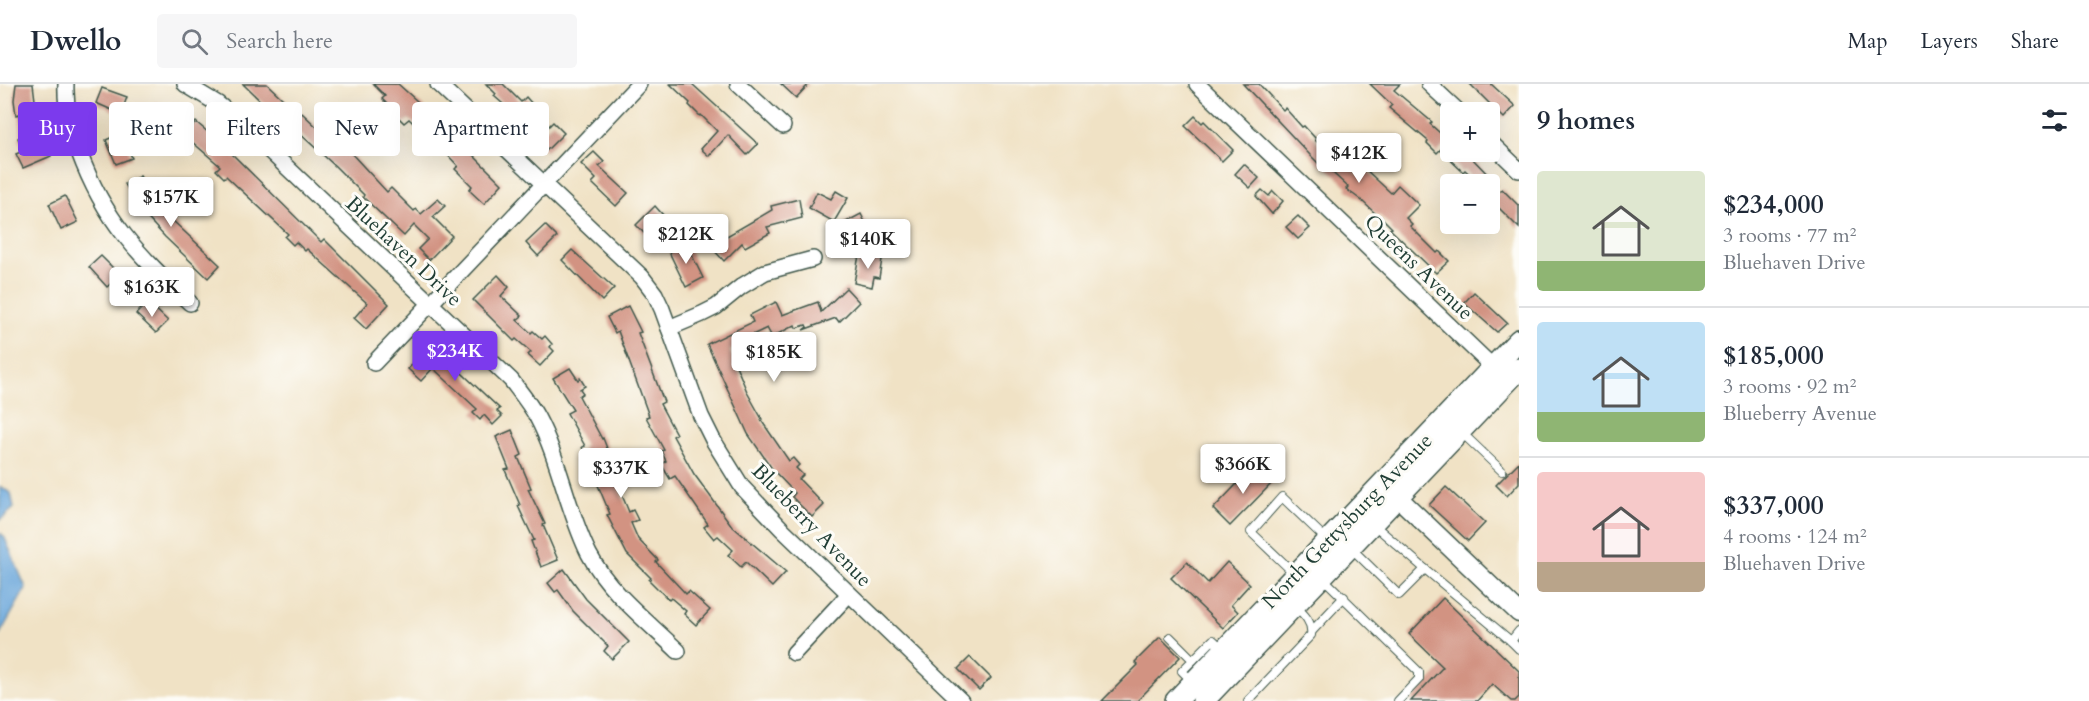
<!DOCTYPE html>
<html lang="en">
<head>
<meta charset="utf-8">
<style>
	:root { --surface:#fff; --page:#f6f6f7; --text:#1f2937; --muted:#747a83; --line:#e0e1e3; --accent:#7c3aed }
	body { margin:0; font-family:Cardo,serif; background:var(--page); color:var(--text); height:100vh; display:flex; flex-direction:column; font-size:22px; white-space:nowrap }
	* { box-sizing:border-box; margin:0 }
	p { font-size:20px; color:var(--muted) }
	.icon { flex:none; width:33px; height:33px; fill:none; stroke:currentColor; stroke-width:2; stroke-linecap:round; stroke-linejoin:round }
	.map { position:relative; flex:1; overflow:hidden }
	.panel { display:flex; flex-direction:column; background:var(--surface); width:570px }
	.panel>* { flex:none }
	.banner { position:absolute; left:18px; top:18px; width:570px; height:54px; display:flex; gap:12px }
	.controls { position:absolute; left:1440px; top:18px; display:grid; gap:12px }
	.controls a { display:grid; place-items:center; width:60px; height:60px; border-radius:6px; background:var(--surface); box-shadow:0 6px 24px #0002; font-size:30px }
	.price { position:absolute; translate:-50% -51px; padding:0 14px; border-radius:6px; background:#fff; color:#222; font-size:20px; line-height:39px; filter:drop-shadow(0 2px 3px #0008) }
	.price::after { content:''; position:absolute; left:50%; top:36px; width:18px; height:14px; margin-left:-9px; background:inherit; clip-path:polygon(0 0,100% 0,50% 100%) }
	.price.on { background:var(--accent); color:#fff }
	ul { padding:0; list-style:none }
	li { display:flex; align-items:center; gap:18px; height:150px; padding:0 18px }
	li+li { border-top:2px solid var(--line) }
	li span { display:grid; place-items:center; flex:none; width:168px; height:120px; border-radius:6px; color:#555 }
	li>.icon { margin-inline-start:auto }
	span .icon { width:72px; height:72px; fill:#fffc; stroke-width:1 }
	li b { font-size:26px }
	h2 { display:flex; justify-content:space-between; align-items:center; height:72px; padding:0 18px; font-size:26px }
	.chip { padding:0 21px; border-radius:6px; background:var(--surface); box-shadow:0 6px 24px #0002; font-size:21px; line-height:54px }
	.chip.on { background:var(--accent); color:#fff }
	header { display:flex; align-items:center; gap:36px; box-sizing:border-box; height:84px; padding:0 30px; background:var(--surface); border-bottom:2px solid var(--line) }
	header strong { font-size:28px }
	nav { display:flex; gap:33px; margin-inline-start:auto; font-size:21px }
	.search { width:420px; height:54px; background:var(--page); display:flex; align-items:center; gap:15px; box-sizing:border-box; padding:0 21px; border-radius:6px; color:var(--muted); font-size:22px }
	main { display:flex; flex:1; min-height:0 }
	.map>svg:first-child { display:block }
	.water { fill:#69a6da; stroke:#447287; stroke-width:1.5 }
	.building { fill:#d29382 }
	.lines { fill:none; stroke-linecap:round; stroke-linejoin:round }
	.service-casing { stroke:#3e564a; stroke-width:10 }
	.minor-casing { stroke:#3e564a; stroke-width:18 }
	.tertiary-casing { stroke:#3e564a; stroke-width:21 }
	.secondary-casing { stroke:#3e564a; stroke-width:24 }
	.service { stroke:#fff; stroke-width:8 }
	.minor { stroke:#fff; stroke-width:15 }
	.tertiary { stroke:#fff; stroke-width:18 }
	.secondary { stroke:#fff; stroke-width:21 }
	.labels { text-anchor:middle; stroke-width:6; stroke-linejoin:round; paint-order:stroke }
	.street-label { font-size:21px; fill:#1f3d34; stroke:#fdfcf7 }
</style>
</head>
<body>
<header>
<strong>Dwello</strong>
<div class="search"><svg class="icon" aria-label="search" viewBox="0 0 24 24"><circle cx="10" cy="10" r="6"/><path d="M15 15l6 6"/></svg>Search here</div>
<nav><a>Map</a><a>Layers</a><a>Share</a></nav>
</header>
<main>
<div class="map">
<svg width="1519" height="617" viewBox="0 0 1519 617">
	<rect width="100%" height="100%" fill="#fdfcf7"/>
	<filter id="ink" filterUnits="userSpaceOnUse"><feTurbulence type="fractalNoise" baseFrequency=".0167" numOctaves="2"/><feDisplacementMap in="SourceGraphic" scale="12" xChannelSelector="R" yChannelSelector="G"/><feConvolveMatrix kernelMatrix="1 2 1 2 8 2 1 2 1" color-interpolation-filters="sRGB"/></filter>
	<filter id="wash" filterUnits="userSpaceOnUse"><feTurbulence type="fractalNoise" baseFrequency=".008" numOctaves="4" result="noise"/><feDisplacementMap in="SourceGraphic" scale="24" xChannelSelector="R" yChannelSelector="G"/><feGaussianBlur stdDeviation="1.35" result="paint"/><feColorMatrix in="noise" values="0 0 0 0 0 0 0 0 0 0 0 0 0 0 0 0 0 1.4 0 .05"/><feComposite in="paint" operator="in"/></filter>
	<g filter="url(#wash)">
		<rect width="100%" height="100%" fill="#f0e2c5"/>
		<g class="water">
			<path d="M0 403 11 409 14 424 0 436Z"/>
			<path d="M0 449 4 452 26 504 0 550Z"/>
		</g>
		<g id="blocks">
			<g class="building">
				<path d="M16 0H33L38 41 51 72 23 84 16 70 23 67 18 54 21 53 19 30 16 31 14 16Z"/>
				<path d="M243 0H267L300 31 302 29 340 65 361 43 369 50 351 69 387 108 391 104 414 127 416 125 421 130 438 115 445 122 433 133 452 152 429 176 418 165 428 155 414 141 404 152 363 113 364 111 335 82 284 35 282 38Z"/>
				<path d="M373 0H398L437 35 502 100 484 120 469 106 472 102 455 85 458 82 442 65 437 70 426 59 430 55 409 35 404 39 395 30 396 29 382 15 385 12Z"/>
				<path d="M486 0H503L521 18 526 13 534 22 520 35 494 12 496 10Z"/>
				<path d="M670 0H692L758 60 747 71 728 51 709 72 701 65 717 47 701 31 700 32 689 21 690 19Z"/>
				<path d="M781 0H809L796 14Z"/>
				<path d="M1243 0H1259L1283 26 1285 24 1302 43 1304 42 1316 55 1315 56 1339 78 1342 75 1359 91 1365 85 1391 109 1398 101 1419 121 1406 134 1412 140 1410 142 1437 169 1439 167 1449 177 1436 189 1390 145 1392 144 1379 131 1378 132 1361 116 1346 105 1348 103 1322 79 1320 81 1310 71Z"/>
				<path d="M1370 0H1400L1394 6 1432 38 1430 40 1449 57 1437 69 1427 59 1428 57 1389 24 1392 21Z"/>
				<path d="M1470 0H1491L1515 22 1504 34Z"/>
				<path d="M102 4 127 13 121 30 96 19Z"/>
				<path d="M156 19 180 28 175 43 150 35Z"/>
				<path d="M1195 32 1202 39 1204 37 1233 66 1222 77 1185 42Z"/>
				<path d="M196 38 224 62 321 158 324 155 389 220 366 245 354 234 367 219 307 165 305 167 296 158 293 161 285 153 288 150 226 92 224 94 216 86 220 82 184 51Z"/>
				<path d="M553 38 564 49 546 67 535 56Z"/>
				<path d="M122 49 132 74 116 80 106 56Z"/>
				<path d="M594 68 604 78 599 82 628 109 616 122 592 99 596 95 581 80Z"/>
				<path d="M1442 68H1466L1497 100H1480L1465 86 1463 88Z"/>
				<path d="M1244 80 1259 94 1250 104 1235 90Z"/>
				<path d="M140 92 155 116 171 135 220 181 208 194 165 153 141 127 125 100Z"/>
				<path d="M1502 105 1519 122V144L1491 116Z"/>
				<path d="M1262 106 1269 112 1273 107 1283 117 1272 130 1256 112Z"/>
				<path d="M836 107 848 114 834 138 809 124 817 108 831 115Z"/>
				<path d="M65 112 78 138 61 146 49 120Z"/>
				<path d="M799 115 802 134 767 143 770 149 745 163 742 159 724 177 711 163 725 149 727 152 772 126 771 122Z"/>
				<path d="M655 122 663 131 644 149 636 141Z"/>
				<path d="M861 130 874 156 858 164 844 139Z"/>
				<path d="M1298 132 1310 144 1298 155 1286 143Z"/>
				<path d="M545 141 557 153 538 172 526 159Z"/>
				<path d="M686 159 703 194 686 203 669 168Z"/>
				<path d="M572 166 614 204 602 217 562 176Z"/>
				<path d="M859 171 882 175 879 194 874 193 872 203 854 199Z"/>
				<path d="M101 172 120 191 107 203 89 183Z"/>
				<path d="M498 191 509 203 501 212 522 232 517 236 531 249 533 247 542 255 545 252 552 260 550 263 554 267 540 282 528 271 531 268 516 255 514 257 473 216Z"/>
				<path d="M846 204 859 218 839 238 836 234 803 246 807 243 806 241 796 244 795 241 772 253 767 244 750 252 752 256 730 267 748 310 762 335 761 336 789 377 793 374 799 381 796 384 803 391 799 395 824 421 812 433 792 413 795 409 773 386 748 350 707 260 753 238 750 231 776 218 782 231 818 218 821 228Z"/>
				<path d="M1474 208 1507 239 1497 248 1464 219Z"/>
				<path d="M148 218 168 237 156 249 136 230Z"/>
				<path d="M628 222 641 248 638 249 664 318 660 320 676 350 673 352 694 390 732 442 786 488 772 503 746 478 741 483 728 471 733 466 718 452 714 455 704 443 708 440 675 392 670 395 661 380 666 377 661 367 664 366 646 333 649 332 618 247 615 249 607 233Z"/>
				<path d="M431 260 500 325 497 327 502 332 493 341 484 331 480 336 473 329 477 325 433 284 421 297 408 285Z"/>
				<path d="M570 284 578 296 580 294 585 302 580 305 583 309 579 312 602 355 603 354 622 403 619 404 629 428 633 426 638 436 631 439 638 455 658 476 656 478 686 510 689 507 710 526 696 541 684 530 686 527 671 514 669 516 649 496 651 494 627 470 607 431 610 430 582 363 585 362 567 329 573 326 553 294Z"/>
				<path d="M512 346 522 371 518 373 531 404 528 405 545 440 543 441 558 476 541 483 531 457 534 456 518 422 520 421 505 386 509 385 496 353Z"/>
				<path d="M1519 378V399L1507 412 1496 401Z"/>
				<path d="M1256 380 1274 397 1230 442 1213 425Z"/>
				<path d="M1446 403 1485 439 1468 457 1429 421Z"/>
				<path d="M1187 478 1208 499 1227 478 1250 500 1231 521 1238 528 1223 544 1171 494Z"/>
				<path d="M564 485 586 515 629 558 612 575 604 567 608 562 573 527 558 506 555 508 548 499Z"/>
				<path d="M1443 514 1519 587V613L1515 617H1511L1492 600 1477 617H1411L1443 583 1409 550Z"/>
				<path d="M1160 553 1180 573 1137 617H1102L1138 581 1135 578Z"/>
				<path d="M970 573 991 594 979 606 958 585Z"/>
			</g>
		</g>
	</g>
	<g filter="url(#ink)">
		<use href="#blocks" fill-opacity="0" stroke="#3e564a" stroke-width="1.5"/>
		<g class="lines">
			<g class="service-casing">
				<g id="service">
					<path d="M1461 348 1502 387"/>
					<path d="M1351 464 1399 511 1425 485 1373 440"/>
					<path d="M1425 485 1511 557 1519 547"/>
					<path d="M1295 490 1251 448 1282 413 1328 457"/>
					<path d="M1323 494 1419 588V595L1398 617"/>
					<path d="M1312 547 1344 513"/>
					<path d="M1170 553 1193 576 1182 587 1192 597"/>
					<path d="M1511 557 1519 565"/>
					<path d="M1193 576 1213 556 1224 566"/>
					<path d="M1248 617 1311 551C1313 539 1304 530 1295 522"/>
				</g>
			</g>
			<g class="minor-casing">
				<g id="minor">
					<path d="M66 0C65 24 71 45 79 68 105 138 137 169 190 219"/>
					<path d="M185 0 218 20 235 34 511 296C520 308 530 320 537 333 560 376 567 426 589 470 609 508 647 537 678 567"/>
					<path d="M438 0 642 193 655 210 662 225 701 332 713 356 742 403 782 445 961 617"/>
					<path d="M738 0 783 42"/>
					<path d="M1197 0 1499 289"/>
					<path d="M1429 0 1459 28"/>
					<path d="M1490 58 1519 86"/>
					<path d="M669 244 702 230 716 223 742 202 765 188 813 175"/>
					<path d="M374 279 639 0"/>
					<path d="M794 569 849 510"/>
				</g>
			</g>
			<g class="tertiary-casing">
				<path id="tertiary" d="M1389 405 1519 529"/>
			</g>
			<g class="secondary-casing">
				<g id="secondary">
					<path d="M1176 617 1519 256"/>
					<path d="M1203 617 1519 285"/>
				</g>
			</g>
			<use href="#service" class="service"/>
			<use href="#minor" class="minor"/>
			<use href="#tertiary" class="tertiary"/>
			<use href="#secondary" class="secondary"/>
		</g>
	</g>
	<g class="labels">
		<g class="street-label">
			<text transform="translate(404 167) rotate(43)" y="7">Bluehaven Drive</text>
			<text transform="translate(1419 183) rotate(44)" y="7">Queens Avenue</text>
			<text transform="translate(1347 437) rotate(-46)" y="7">North Gettysburg Avenue</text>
			<text transform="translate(812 441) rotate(46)" y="7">Blueberry Avenue</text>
		</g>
	</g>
</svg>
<div class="controls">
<a>+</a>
<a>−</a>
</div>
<b class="price" style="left:1359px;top:100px">$412K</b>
<b class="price" style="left:171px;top:144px">$157K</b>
<b class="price" style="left:686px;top:181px">$212K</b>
<b class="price" style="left:868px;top:186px">$140K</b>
<b class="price" style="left:152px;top:234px">$163K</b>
<b class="price on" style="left:455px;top:298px">$234K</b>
<b class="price" style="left:774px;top:299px">$185K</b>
<b class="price" style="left:1243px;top:411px">$366K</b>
<b class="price" style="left:621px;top:415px">$337K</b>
<div class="banner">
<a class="chip on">Buy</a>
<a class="chip">Rent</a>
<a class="chip">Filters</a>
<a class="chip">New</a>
<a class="chip">Apartment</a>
</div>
</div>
<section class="panel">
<h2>9 homes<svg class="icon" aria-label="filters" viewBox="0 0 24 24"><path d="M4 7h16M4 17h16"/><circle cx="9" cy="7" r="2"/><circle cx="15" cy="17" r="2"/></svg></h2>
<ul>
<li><span style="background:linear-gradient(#dfe7d0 75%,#8fb573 0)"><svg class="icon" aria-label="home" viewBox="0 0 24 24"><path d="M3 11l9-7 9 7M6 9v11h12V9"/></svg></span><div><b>$234,000</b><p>3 rooms · 77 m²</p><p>Bluehaven Drive</p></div></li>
<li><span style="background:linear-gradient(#bfe0f5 75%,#8fb573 0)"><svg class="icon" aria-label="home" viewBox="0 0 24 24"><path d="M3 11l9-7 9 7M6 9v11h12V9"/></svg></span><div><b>$185,000</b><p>3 rooms · 92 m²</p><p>Blueberry Avenue</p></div></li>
<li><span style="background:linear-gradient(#f6c9c9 75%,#b9a48a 0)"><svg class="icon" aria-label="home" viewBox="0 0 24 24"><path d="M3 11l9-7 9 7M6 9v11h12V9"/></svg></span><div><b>$337,000</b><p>4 rooms · 124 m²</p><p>Bluehaven Drive</p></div></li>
</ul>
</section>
</main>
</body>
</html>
